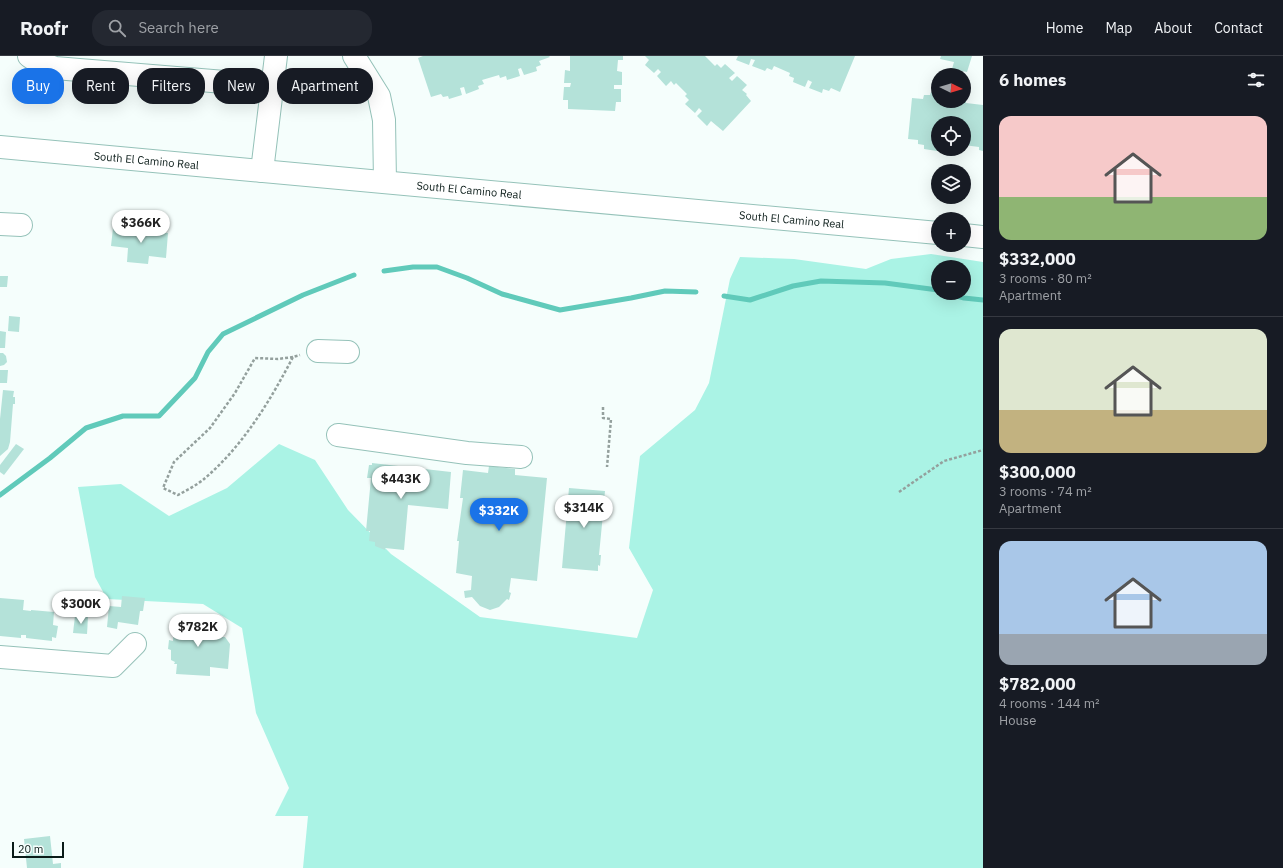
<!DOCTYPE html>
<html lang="en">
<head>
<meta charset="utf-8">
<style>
	:root { --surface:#171b24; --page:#242831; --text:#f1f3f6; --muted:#9ea1a6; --line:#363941; --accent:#1a73e8 }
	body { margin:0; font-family:"IBM Plex Sans",sans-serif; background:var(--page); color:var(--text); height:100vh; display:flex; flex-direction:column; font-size:15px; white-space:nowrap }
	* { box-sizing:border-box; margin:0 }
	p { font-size:13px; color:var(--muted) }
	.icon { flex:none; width:22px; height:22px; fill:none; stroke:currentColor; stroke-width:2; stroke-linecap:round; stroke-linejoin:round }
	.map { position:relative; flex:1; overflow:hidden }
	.drawer { display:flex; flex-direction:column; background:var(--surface); width:300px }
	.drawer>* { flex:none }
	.banner { position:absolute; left:12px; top:12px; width:380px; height:36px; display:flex; gap:8px }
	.needle { width:26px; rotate:95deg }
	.controls { position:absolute; left:931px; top:12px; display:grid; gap:8px }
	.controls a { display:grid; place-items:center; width:40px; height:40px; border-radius:50%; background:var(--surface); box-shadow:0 4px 16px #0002; font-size:20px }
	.scale { position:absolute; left:12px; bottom:10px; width:52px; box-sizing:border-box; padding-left:4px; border:2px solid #0a1b18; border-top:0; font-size:11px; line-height:14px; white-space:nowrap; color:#0a1b18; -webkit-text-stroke:3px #f5fefc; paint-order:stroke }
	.price { position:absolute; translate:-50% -34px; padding:0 9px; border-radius:14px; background:#fff; color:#222; font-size:13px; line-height:26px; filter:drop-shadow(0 1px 2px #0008) }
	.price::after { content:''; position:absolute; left:50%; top:24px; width:12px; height:9px; margin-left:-6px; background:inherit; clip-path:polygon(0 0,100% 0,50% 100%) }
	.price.selected { background:var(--accent); color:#fff }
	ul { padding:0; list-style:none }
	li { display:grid; align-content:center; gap:8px; height:212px; padding:0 16px }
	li+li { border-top:1px solid var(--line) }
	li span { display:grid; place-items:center; height:124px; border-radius:12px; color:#555 }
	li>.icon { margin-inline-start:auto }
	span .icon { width:72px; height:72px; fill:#fffc; stroke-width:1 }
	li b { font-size:17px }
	h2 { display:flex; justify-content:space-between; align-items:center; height:48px; padding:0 16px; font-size:17px }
	.pill { padding:0 14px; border-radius:16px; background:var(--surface); box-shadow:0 4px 16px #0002; font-size:14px; line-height:36px }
	.pill.selected { background:var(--accent); color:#fff }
	header { display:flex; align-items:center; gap:24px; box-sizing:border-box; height:56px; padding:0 20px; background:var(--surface); border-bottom:1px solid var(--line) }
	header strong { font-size:19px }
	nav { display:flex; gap:22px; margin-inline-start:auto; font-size:14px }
	.search { width:280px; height:36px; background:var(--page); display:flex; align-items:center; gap:10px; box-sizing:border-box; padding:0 14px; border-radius:16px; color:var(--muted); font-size:15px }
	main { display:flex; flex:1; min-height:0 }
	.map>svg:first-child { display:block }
	.green { fill:#aaf3e5; fill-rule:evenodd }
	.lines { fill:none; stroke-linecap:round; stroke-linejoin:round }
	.stream { stroke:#60caba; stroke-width:5 }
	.building { fill:#b4e2d9 }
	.minor-casing { stroke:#95c2b9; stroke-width:24 }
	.major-casing { stroke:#95c2b9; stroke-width:24 }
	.path { stroke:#94a09d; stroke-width:2.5; stroke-dasharray:3 2; stroke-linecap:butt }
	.minor { stroke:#fff; stroke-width:22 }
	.major { stroke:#fff; stroke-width:22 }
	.labels { text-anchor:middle; stroke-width:3; stroke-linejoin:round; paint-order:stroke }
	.street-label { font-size:11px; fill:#0a1b18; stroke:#f5fefc }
</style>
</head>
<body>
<header>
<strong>Roofr</strong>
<div class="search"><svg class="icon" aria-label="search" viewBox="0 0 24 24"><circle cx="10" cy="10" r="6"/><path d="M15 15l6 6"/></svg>Search here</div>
<nav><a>Home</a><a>Map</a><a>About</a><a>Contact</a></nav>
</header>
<main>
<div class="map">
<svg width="983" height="812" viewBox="0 0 983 812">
	<rect width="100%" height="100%" fill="#f5fefc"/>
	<path class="green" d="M931 198 983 206V812H303L308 760H275L289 732 256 657 242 572 203 548 107 543 95 521 78 431 121 428 169 460 227 432 279 388 315 404 348 454 391 498 480 561 637 582 653 534 629 492 640 400 695 354 709 327 730 223 740 201 794 203 866 213 891 203ZM938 211H964V237H938Z"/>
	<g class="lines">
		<g class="stream">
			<path d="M384 215 413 211H437L467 222 502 238 560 254 631 242 665 235 696 236"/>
			<path d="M947 237 964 242 983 244"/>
			<path d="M724 240 750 244 793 230 821 225 885 227 938 234"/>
			<path d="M0 439 50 402 86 372 123 360H159L195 322 208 296 223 278 303 239 354 219"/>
		</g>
	</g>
	<g class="building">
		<path d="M423 0H549L550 1 539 5 541 9 536 11 537 15 524 19 521 12 518 13 520 20 507 24 506 20 500 22 499 19 482 24 484 28 478 30 479 33 466 38 464 31 460 32 462 39 449 43 448 40 443 41 441 38 431 41 418 2Z"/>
		<path d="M570 0H623V4H618L617 15 622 16V29H614V33H621V46H616L615 55 568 53V44H563L564 31H570L571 27H564L565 14 570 15Z"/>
		<path d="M645 0H705L715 10 717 8 721 12 725 8 735 17 729 22 732 25 737 20 747 29 742 34 747 38 746 39 751 45 723 75 711 65 707 70 697 60 702 55 699 52 695 57 685 48 689 44 685 40 687 38 676 27 674 29 671 25 666 30 657 20 661 16 658 13 654 17 645 9 649 4Z"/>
		<path d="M738 0H855L840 36 831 32 829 35 823 33 822 37 809 32 812 26 808 24 805 31 793 26 794 22 789 20 790 17 774 10 772 14 767 12 765 15 752 10 755 4 751 3 749 9 736 4Z"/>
		<path d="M941 0H972L967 16 952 13 954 6 940 3Z"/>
		<path d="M931 36 938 37V45H964V43L966 44V47L983 49V95L979 94V91L964 89V67H938L937 95 924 93V89L918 88V84L908 83 912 42 923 43 924 39H930Z"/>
		<path d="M942 93H955V96L942 95Z"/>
		<path d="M113 172 168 177 166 202 149 200 148 208 127 206 128 192 111 190Z"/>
		<path d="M0 220H8L7 231H0Z"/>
		<path d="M9 260 20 261 19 276 8 275Z"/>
		<path d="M0 275 6 276 5 292H0Z"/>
		<path d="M0 297H3L6 300 7 306 4 309 0 310Z"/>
		<path d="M0 314H8L7 327H0Z"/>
		<path d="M3 334 14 335 13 341H15V348H13L10 386 8 393 0 400V363Z"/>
		<path d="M16 388 24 393 4 419 0 416V409Z"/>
		<path d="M372 407 451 416 448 453 408 449 404 494 385 492V494L375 490V486L369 485 370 475H366L371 422H367L369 409H372Z"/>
		<path d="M489 410 515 413V419L547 422 537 525 511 522 509 536 511 537 509 544 507 543 499 551 490 554 480 550 472 541 465 542 464 535 471 534 472 520 456 517 459 485H457L463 442H460L463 414 488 417Z"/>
		<path d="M569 432 605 435 604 445 610 446 608 459 603 458 599 499H601L600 510 598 509V515L562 512Z"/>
		<path d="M122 540 145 542 143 555H140L138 569 118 566 117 573 107 571 109 550 121 551Z"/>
		<path d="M0 542 24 544 23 554 31 555V554L54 556 53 569 58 570 56 582 52 581V585L26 582V579H21V582L0 580Z"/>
		<path d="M75 560 88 561 87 578 73 577Z"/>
		<path d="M185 562H191V566L214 568 218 569 221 575V581H225L230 588 228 613 210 611V620L176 618 177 608H174L175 606 171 604V594L168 593 169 584 173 585 174 570 176 566 179 563Z"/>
		<path d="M50 780 53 808 61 807V812H27L24 783Z"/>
	</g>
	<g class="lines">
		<g class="minor-casing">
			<g id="minor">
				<path d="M29 0 35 4 55 12 273 30"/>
				<path d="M354 0 379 40 384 64 385 126"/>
				<path d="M262 115 276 0"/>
				<path d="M0 168 21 169"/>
				<path d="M318 295 348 296"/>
				<path d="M338 379 467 397 521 401"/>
				<path d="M0 601 113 610 135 588"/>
			</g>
		</g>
		<g class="major-casing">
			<g id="major">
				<path id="s1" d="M0 91 938 177"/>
				<path d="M964 179 983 181"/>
			</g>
		</g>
		<g class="path">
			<path d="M293 301 278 303 255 302 235 337 210 372 174 406 163 432 178 439C187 434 197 429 204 423 243 390 270 345 293 301L300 299"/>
			<path d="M603 351V362L611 363 607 411"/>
			<path d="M899 436 944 405 983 394"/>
		</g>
		<use href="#minor" class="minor"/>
		<use href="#major" class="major"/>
	</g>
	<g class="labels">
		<g class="street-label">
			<text dy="4" stroke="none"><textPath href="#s1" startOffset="147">South El Camino Real</textPath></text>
			<text dy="4" stroke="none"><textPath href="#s1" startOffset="471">South El Camino Real</textPath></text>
			<text dy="4" stroke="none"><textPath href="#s1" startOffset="795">South El Camino Real</textPath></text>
		</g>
	</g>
</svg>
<div class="controls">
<a><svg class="needle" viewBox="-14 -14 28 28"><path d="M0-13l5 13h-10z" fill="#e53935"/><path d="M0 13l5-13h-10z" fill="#9ea1a6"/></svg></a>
<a><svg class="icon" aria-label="locate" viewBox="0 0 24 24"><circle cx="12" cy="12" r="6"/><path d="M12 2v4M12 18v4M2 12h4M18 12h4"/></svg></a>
<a><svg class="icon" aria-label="layers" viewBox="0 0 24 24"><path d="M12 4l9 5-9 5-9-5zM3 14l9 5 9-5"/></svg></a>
<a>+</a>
<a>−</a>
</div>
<div class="scale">20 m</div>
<b class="price" style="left:141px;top:188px">$366K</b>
<b class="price" style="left:401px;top:444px">$443K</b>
<b class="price" style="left:584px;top:473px">$314K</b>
<b class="price selected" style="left:499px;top:476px">$332K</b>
<b class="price" style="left:81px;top:569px">$300K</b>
<b class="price" style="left:198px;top:592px">$782K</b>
<div class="banner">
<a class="pill selected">Buy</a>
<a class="pill">Rent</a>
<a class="pill">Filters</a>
<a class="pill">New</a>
<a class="pill">Apartment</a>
</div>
</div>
<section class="drawer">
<h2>6 homes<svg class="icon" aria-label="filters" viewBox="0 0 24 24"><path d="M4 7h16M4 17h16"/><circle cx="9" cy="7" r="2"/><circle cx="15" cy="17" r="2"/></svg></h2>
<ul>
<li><span style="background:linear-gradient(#f6c9c9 65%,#8fb573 0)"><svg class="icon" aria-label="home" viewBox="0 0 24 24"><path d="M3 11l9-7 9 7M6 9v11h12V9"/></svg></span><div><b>$332,000</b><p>3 rooms · 80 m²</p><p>Apartment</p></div></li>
<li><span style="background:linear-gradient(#dfe7d0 65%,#c2b280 0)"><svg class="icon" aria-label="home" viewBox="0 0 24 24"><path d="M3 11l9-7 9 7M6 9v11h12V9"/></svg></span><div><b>$300,000</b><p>3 rooms · 74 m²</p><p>Apartment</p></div></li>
<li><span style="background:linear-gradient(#a9c7e8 75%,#9aa5b1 0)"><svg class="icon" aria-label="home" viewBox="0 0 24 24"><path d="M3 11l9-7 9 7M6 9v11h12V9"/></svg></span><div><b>$782,000</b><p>4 rooms · 144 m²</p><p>House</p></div></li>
</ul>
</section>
</main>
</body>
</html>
